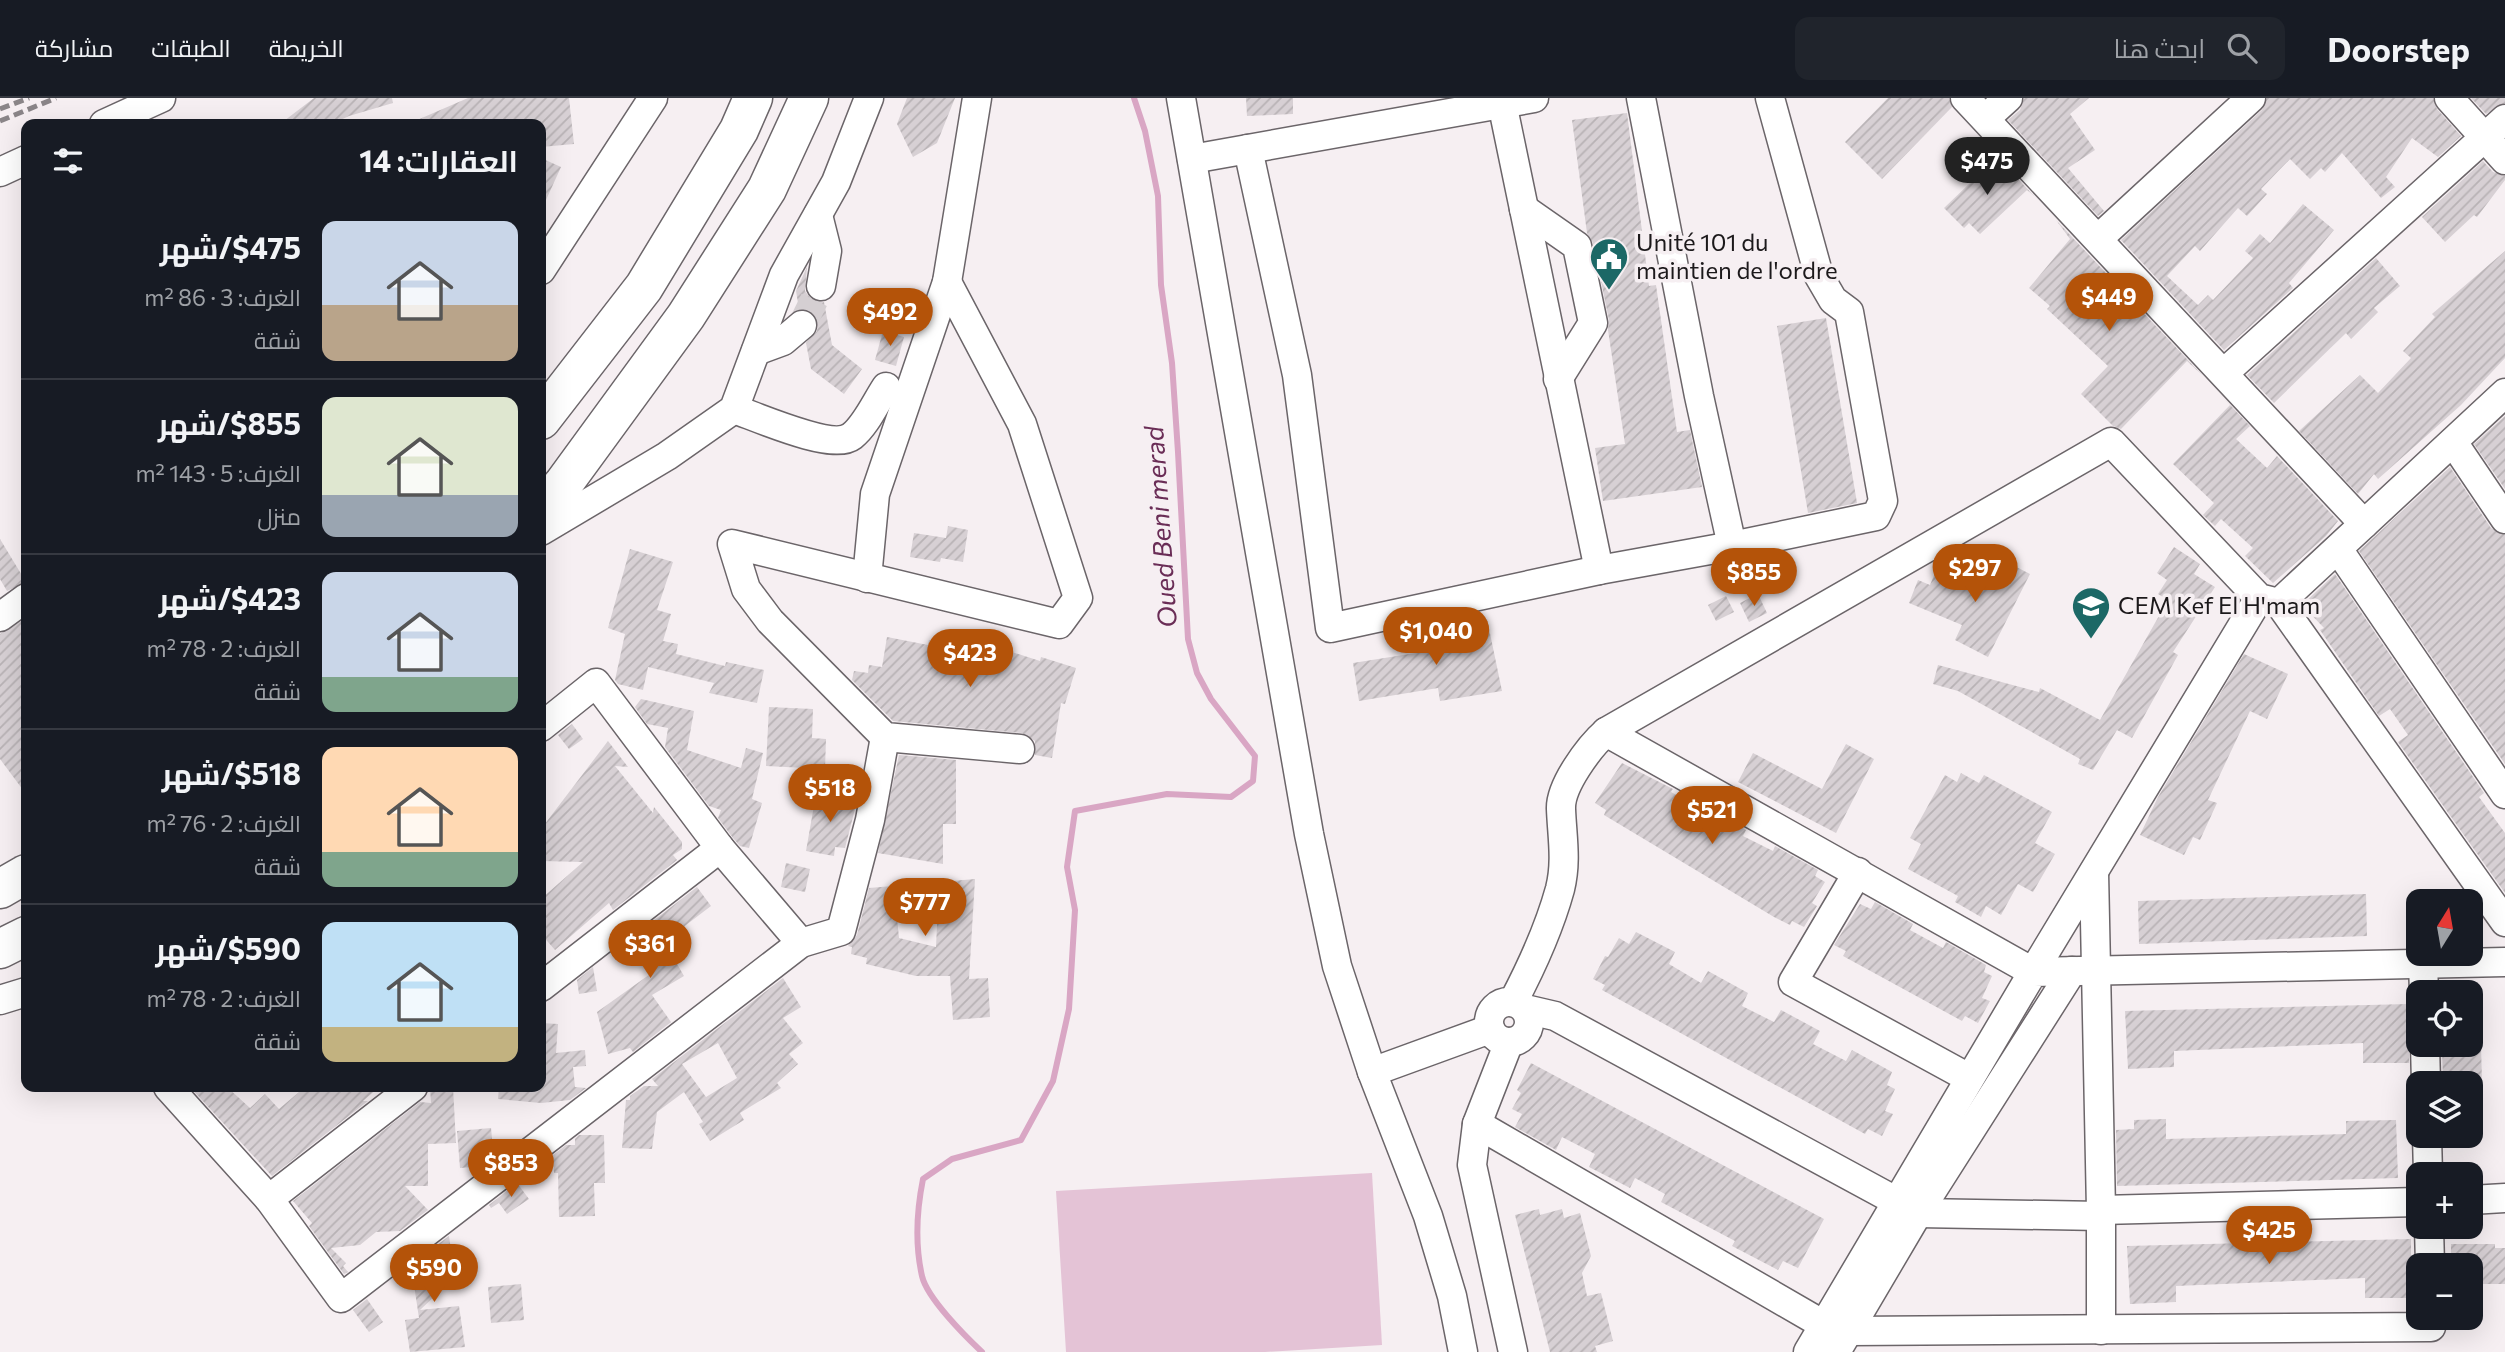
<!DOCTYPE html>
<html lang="ar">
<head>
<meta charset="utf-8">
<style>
	:root { --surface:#171b24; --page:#20242c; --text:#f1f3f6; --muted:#9ea1a6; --line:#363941; --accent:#b45309 }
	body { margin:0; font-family:Commissioner,Cairo,sans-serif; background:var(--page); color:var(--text); direction:rtl; height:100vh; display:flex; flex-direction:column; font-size:26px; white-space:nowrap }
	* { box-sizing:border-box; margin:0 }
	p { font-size:23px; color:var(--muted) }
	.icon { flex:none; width:38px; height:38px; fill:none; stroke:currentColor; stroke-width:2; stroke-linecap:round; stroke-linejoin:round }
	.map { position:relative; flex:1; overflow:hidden; direction:ltr }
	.details { position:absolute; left:21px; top:21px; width:525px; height:973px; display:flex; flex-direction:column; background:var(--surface); border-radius:14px; box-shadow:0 7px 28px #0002; direction:rtl }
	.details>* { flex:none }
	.needle { width:46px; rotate:11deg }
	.tools { position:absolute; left:2406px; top:791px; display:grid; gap:14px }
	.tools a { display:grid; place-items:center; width:77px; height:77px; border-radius:14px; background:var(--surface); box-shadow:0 7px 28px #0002; font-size:35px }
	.price { position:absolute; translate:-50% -60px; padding:0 16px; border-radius:24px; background:var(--accent); color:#fff; font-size:23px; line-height:46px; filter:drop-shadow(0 2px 4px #0008) }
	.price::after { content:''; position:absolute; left:50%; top:42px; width:21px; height:16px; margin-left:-10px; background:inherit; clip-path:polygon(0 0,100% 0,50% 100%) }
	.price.on { background:#222; color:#fff }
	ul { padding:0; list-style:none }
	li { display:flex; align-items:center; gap:21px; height:175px; padding:0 28px }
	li+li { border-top:2px solid var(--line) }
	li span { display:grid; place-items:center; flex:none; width:196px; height:140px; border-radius:14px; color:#555 }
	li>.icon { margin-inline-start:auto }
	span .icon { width:84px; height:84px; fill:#fffc; stroke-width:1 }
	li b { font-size:30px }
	h2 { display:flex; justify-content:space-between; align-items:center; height:84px; padding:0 28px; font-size:30px }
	header { display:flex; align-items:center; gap:42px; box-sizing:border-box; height:98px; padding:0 35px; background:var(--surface); border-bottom:2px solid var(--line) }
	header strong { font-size:33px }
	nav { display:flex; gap:38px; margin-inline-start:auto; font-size:24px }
	.search { width:490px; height:63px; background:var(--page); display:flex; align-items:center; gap:18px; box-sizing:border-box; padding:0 24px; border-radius:14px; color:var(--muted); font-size:26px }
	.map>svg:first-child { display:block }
	.grass { fill:#e4c3d6 }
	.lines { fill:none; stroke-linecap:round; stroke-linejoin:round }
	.stream { stroke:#d9a6c4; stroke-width:6 }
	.building { fill:url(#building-hatch); fill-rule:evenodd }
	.minor-tunnel { stroke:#d5cfd2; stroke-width:28; stroke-dasharray:28 14; stroke-linecap:butt }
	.minor-casing { stroke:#6b6569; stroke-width:31 }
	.highway-casing { stroke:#6b6569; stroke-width:41 }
	.minor { stroke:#fff; stroke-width:28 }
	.highway { stroke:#fff; stroke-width:38 }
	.rail { stroke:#8a8588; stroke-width:5; stroke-dasharray:10 5; stroke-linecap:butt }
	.labels { text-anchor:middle; stroke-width:7; stroke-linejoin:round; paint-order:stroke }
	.poi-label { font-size:24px; fill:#1c191b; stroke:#f6eff2; text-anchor:start }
	.water-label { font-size:26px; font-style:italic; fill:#6a2d56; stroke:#f6eff2 }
</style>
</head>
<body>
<header>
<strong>Doorstep</strong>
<div class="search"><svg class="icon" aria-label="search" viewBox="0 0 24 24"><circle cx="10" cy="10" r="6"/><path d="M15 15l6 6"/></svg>ابحث هنا</div>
<nav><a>الخريطة</a><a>الطبقات</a><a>مشاركة</a></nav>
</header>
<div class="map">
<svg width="2505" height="1254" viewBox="0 0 2505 1254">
	<defs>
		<pattern id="building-hatch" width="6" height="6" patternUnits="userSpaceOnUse" patternTransform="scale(1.75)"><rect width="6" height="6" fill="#d7d0d4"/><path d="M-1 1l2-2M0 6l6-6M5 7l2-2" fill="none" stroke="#b8b2b5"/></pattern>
	</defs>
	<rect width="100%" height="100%" fill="#f6eff2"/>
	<path class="grass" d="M1372 1075 1382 1247 1265 1254H1066L1056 1093Z"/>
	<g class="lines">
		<path class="stream" d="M982 1254C965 1238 927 1200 922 1178 915 1147 917 1111 923 1081L952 1061 1021 1042 1053 983 1069 911 1075 812 1067 769 1075 713 1167 696 1231 699 1253 683 1255 658 1211 601 1197 575 1188 541 1178 354 1172 265 1161 187 1158 98 1145 33 1134 0"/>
	</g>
	<g class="building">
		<path d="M314 0H392L393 5 349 18 332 26H280Z"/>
		<path d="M468 0H569L574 46 541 49V26H408Z"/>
		<path d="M907 0H955L937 45 913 59 897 26Z"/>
		<path d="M1246 0H1293V16L1247 18Z"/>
		<path d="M1888 0H1949L1952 9 1882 81 1845 44Z"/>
		<path d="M2024 0H2089L2070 16 2095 52 2068 70 2104 113 2098 118 2008 22 2020 12Z"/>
		<path d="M2267 0H2433L2437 11 2461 38 2438 59 2412 40 2386 79 2395 89 2381 100 2342 55 2325 74 2321 70 2310 81 2290 61 2261 91 2267 96 2247 118 2238 110 2200 153 2195 148 2167 178 2198 207 2208 197 2213 202 2253 160 2245 153 2260 136 2270 145 2303 106 2334 132 2289 185 2293 190 2224 252 2121 142 2262 12Z"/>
		<path d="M2471 0H2505V5L2486 16Z"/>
		<path d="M1627 15 1649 188 1656 187 1677 334 1690 332 1702 389 1603 403 1595 350 1625 346 1608 232 1609 222 1593 145 1587 135 1572 22Z"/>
		<path d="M1977 37 2034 98 2027 92 1980 136 1969 125 1964 130 1944 110 1997 59Z"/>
		<path d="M541 60 561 69 541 113Z"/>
		<path d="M2483 63 2493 74 2505 78V82L2477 119 2474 117 2445 144 2422 119Z"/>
		<path d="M2056 122 2202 277 2187 263 2121 331 2113 328 2081 296 2108 268 2047 211 2050 208 2029 190 2070 141Z"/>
		<path d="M2505 153V260L2461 307 2378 381 2374 376 2358 396 2299 333 2360 277 2378 295 2411 260 2403 253 2435 219 2432 216Z"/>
		<path d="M2376 160 2400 188 2374 210 2378 214 2351 241 2346 235 2274 305 2247 277Z"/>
		<path d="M807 169 805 193 811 201 824 204 832 247 862 271 844 296 811 271 806 245 817 233 818 223 808 212 799 211 796 193Z"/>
		<path d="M1826 220 1857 405 1808 415 1777 228Z"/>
		<path d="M883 233 904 239 896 268 875 262Z"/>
		<path d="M2216 292 2250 328 2236 341 2267 370 2277 358 2338 423 2326 438 2273 485 2245 458 2253 450 2221 421 2215 428 2203 417 2214 405 2173 366 2230 307Z"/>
		<path d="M2505 318V391L2474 346Z"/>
		<path d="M2450 369 2491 430 2505 437V666L2359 453Z"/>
		<path d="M948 428 968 432 963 464 941 460 940 464 910 459 914 435 946 440Z"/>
		<path d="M0 441 26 484 7 493 0 481Z"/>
		<path d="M2174 449 2200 466 2194 476 2215 489 2173 554 2178 557 2132 640 2117 632 2093 672 2078 666 2080 661 1958 593 1933 586 1938 567 2039 594 2040 590 2100 622 2168 502 2158 496 2167 482 2157 475Z"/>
		<path d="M630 451 673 464 657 512 671 516 663 543 678 546 676 556 725 568 726 564 764 572 757 605 709 595 714 585 648 569 643 592 618 586 615 582 625 536 608 530Z"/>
		<path d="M1997 459 2030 476 1988 559 1955 542 1962 527 1909 505 1918 482 1930 487 1935 475 1980 493Z"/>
		<path d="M2335 476 2484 695 2479 699 2505 735V795L2398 644 2408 637 2390 611 2379 618 2320 532 2324 530 2302 507Z"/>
		<path d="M1758 496 1767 515 1749 524 1740 505Z"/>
		<path d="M1726 498 1734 514 1716 523 1708 507Z"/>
		<path d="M26 520V696L0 661V536Z"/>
		<path d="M1487 521 1502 593 1440 603 1438 590 1359 603 1353 565 1441 551 1438 529Z"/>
		<path d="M887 539 928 547 929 542 962 557 968 540 1040 563 1041 559 1076 570 1065 606 1061 605 1052 660 1035 657V643L1022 635 893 623 852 582 854 573 868 575 869 567 882 569Z"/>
		<path d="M2244 556 2288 576 2267 621 2250 613 2208 702 2217 705 2200 742 2193 739 2184 757 2140 737 2158 699Z"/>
		<path d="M641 601 694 613 687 652 741 670 746 650 763 655 752 701 762 705 749 750 740 748 733 740 718 720 721 712 709 708 665 649 668 630 647 626 635 609Z"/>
		<path d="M769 609 813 611 812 640 826 641 825 671 766 668Z"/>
		<path d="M572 626 583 641 569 651 558 637Z"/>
		<path d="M608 643 628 669 615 668 653 715 654 709 682 744V751L673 757 677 762 613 812 609 805 555 852 541 836V801L583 764 541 763V731Z"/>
		<path d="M1846 646 1874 661 1836 735 1738 684 1753 655 1822 691Z"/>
		<path d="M899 657 956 662V726H943V766L878 755Z"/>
		<path d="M1622 665 1673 691 1671 694 1704 712 1705 709 1746 732 1743 738 1773 753 1775 748 1818 772 1815 778 1825 784 1812 805 1817 808 1804 829 1792 823 1790 827 1774 819 1604 717 1606 712 1595 705Z"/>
		<path d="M1961 675 1979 685 1984 677 2052 714 2035 745 2055 756 2033 794 2018 786 2001 817 1986 808 1981 819 1955 804 1958 798 1908 771 1921 746 1910 740 1945 677 1957 684Z"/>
		<path d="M816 696 857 703 845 750 835 749 834 758 806 753Z"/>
		<path d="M786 765 810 771 805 794 781 789Z"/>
		<path d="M975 781 969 881 988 880 990 919 953 922 950 878H916L866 866 867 860 851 856 852 849 848 848 857 837 869 790ZM938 805 936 849 899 840 896 809Z"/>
		<path d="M697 789 711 808 669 840 674 849 669 852 684 878 652 897 671 924 633 954 630 950 608 956 597 914 653 874 631 840Z"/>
		<path d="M2366 796 2367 838 2139 846 2138 803Z"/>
		<path d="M1875 804 1913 826 1910 832 1943 850 1946 844 1986 867 1984 874 1992 878 1982 900 1990 903 1978 925 1965 918 1962 923 1843 858 1846 853 1834 847 1860 806 1871 811Z"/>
		<path d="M1636 834 1675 854 1669 866 1701 885 1708 873 1748 895 1742 908 1774 924 1781 912 1820 933 1813 946 1846 963 1852 952 1892 974 1887 987 1895 991 1885 1013 1893 1016 1882 1038 1868 1031 1865 1036 1602 892 1605 887 1593 881 1605 858 1608 859 1619 840 1629 846Z"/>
		<path d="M593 869 597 893 579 896 577 882Z"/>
		<path d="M783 880 801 909 783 920 803 945 789 956 798 966 777 985 781 990 740 1015 744 1022 710 1043 699 1026 703 1024 684 994 657 1014 652 1051 622 1050 626 1002H630V998L644 988H658L652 981ZM718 945 737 980 706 999 682 966Z"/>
		<path d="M2409 906V965H2363V945L2174 953V969L2128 971 2125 913Z"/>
		<path d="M541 925 558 926 556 955 585 952 586 968 573 969 575 989 586 990 570 1002 541 1005 498 1001 499 989H541Z"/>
		<path d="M2442 947H2481L2482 985H2443Z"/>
		<path d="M1531 965 1824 1121 1798 1170 1783 1163 1778 1172 1732 1148 1735 1143 1661 1104 1665 1096 1635 1080 1630 1090 1589 1069 1595 1056 1562 1039 1556 1052 1515 1029 1522 1016 1512 1011 1521 995 1517 992Z"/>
		<path d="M190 989H227L250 1010 265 996 279 1011 305 989H379L363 1003H368L272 1078Z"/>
		<path d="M430 989H453L456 1045 428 1046V1088H405L428 1112 400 1133 376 1134 360 1147 331 1150 346 1165 343 1168 348 1174 344 1176 309 1128 312 1125 293 1103 420 1004 431 1005Z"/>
		<path d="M2166 1021V1041L2346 1036V1023L2396 1022 2398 1080 2117 1088 2116 1032 2134 1031V1022Z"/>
		<path d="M491 1030 494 1061 485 1068 460 1070 457 1033Z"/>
		<path d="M579 1037H604L605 1085H594L595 1118 559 1119 558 1075H554L553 1057 566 1047H575V1041Z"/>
		<path d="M517 1085 529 1101 507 1116 499 1105 491 1110 489 1107Z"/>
		<path d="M1539 1111 1540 1117 1562 1111 1564 1120 1580 1115 1591 1158 1582 1175 1587 1198 1601 1195 1613 1243 1595 1248 1597 1254H1550L1515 1117Z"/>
		<path d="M449 1138 455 1179 420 1212 459 1208 465 1249 410 1254 405 1222 419 1220 411 1167Z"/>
		<path d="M2411 1141V1200H2365V1180L2176 1188V1204L2130 1206 2127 1148Z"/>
		<path d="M2451 1146H2495V1150H2505V1186H2471V1167H2451Z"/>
		<path d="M521 1186 524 1222 491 1225 488 1189Z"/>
		<path d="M367 1201 383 1224 369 1234 353 1212Z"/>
	</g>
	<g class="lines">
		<path class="minor-tunnel" d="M802 227 821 188"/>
		<g class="minor-casing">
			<g id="minor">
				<path d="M1181 0 1309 736 1337 868 1372 974 1428 1118 1452 1198 1463 1254"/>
				<path d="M1501 0 1599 472"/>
				<path d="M1641 0 1699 298 1732 448"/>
				<path d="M1965 0 2364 426"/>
				<path d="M2449 0 2505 62"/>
				<path d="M1986 20 2008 0"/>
				<path d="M104 26 161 0"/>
				<path d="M1248 51 1297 277 1330 530 1599 472 1732 448 1876 418 1883 403 1849 214 1833 202 1819 178 1770 0"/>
				<path d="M1192 61 1534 0"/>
				<path d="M0 74 26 62"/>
				<path d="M1524 111 1577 148 1593 225 1558 281"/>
				<path d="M818 117 827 153 821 188"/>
				<path d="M2099 140 2251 0"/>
				<path d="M541 172 653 0"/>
				<path d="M947 184 1022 326 1078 500 1059 526 732 446 746 491 770 523 885 639 1020 651"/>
				<path d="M756 253 783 243 802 227"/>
				<path d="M2224 275 2505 21"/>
				<path d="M734 311C757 319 833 353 852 338 866 327 876 304 886 289"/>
				<path d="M2453 344 2505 421"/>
				<path d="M541 433 667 358 734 311 784 177 836 84 869 0"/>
				<path d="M2338 451 2505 696"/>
				<path d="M867 480 875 396 947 184 977 0"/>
				<path d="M2279 505 2505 824"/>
				<path d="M0 519 26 500"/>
				<path d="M541 629 596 585 720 750 801 845"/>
				<path d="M1606 634 2033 874 2259 500"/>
				<path d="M1858 774 1793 884 1969 980"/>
				<path d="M2094 774 2101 1112V1232"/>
				<path d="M2423 866 2424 894"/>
				<path d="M541 889 720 750"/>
				<path d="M0 902 26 894"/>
				<circle cx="1509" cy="924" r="20"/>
				<path d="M1513 904C1532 868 1549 831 1560 791 1567 763 1562 738 1561 711 1560 688 1589 649 1606 634L2111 344 2259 500 2279 505 2505 295"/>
				<path d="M1525 911 1555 918 1918 1115 2101 1118"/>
				<path d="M1509 944 1477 1026 1472 1067 1513 1254"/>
				<path d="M2425 947 2426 985"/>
				<path d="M1372 974 1490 931"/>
				<path d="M168 989 269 1101 341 1200 801 845 841 833 870 722 885 639"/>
				<path d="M1477 1026 1824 1227 1849 1233 2431 1229V1220"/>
				<path d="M2427 1038 2428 1076"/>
				<path d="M269 1101 413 989"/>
				<path d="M2471 1102 2505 1100"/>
				<path d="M2101 1112 2418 1104"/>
				<path d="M2429 1129 2430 1167"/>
				<path d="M1808 1254 2033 874 2505 864"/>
				<path d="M1836 1254 1918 1115 2072 873"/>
			</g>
		</g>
		<g class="highway-casing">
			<g id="highway">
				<path d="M541 322 644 189 739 32 753 0"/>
				<path d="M541 412 564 385 686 218 767 91 809 0"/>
				<path d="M0 791 26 776"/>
				<path d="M0 851 26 838"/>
			</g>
		</g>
		<use href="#minor" class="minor"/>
		<use href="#highway" class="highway"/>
		<g class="rail">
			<path d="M0 11 29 0"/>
			<path d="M0 23 56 0"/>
		</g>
	</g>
	<defs>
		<g id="civic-pin" transform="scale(2.0125)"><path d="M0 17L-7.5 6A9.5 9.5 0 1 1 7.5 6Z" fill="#1c6866" stroke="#f6eff2"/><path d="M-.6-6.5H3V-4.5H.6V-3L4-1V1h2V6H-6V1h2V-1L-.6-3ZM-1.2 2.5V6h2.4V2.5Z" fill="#fff"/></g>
		<g id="school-pin" transform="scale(2.0125)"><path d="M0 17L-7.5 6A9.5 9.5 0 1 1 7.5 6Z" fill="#1c6866" stroke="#f6eff2"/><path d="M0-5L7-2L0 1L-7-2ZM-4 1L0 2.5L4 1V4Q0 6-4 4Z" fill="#fff"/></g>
	</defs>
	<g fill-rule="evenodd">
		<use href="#civic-pin" x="1609" y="159"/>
		<use href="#school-pin" x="2091" y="508"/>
	</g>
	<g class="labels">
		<g class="poi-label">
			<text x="1636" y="153">Unité 101 du<tspan x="1636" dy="28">maintien de l'ordre</tspan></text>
			<text x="2118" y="516">CEM Kef El H'mam</text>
		</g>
		<g class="water-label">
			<text transform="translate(1161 429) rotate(-94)" y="9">Oued Beni merad</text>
		</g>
	</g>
</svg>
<div class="tools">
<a><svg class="needle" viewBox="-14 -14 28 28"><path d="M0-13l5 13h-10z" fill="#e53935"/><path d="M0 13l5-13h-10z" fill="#9ea1a6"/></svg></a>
<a><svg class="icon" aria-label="locate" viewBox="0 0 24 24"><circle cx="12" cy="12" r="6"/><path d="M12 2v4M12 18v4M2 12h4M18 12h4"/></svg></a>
<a><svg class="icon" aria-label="layers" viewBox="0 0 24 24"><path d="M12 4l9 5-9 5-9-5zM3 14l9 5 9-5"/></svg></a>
<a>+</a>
<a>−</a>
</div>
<b class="price on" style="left:1987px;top:99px">$475</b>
<b class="price" style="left:2109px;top:235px">$449</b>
<b class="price" style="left:890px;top:250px">$492</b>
<b class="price" style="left:1975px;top:506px">$297</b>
<b class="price" style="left:1754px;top:510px">$855</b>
<b class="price" style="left:1436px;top:569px">$1,040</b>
<b class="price" style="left:970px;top:591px">$423</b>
<b class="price" style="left:830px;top:726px">$518</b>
<b class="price" style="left:1712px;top:748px">$521</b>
<b class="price" style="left:925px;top:840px">$777</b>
<b class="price" style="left:650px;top:882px">$361</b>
<b class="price" style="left:511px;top:1101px">$853</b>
<b class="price" style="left:2269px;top:1168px">$425</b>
<b class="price" style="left:434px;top:1206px">$590</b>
<section class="details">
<h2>العقارات: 14<svg class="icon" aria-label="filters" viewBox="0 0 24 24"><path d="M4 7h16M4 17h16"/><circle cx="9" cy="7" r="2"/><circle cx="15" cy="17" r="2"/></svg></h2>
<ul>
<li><span style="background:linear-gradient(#c9d6e8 60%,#b9a48a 0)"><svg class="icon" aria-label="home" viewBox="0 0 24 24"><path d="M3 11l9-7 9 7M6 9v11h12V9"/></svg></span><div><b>$475/شهر</b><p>الغرف: 3 · 86 m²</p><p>شقة</p></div></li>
<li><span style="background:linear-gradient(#dfe7d0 70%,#9aa5b1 0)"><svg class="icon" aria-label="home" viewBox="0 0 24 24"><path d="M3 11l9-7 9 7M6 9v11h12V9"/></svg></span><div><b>$855/شهر</b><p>الغرف: 5 · 143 m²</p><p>منزل</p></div></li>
<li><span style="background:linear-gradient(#c9d6e8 75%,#7fa58c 0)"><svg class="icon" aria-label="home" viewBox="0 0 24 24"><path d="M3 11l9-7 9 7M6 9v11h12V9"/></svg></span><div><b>$423/شهر</b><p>الغرف: 2 · 78 m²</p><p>شقة</p></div></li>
<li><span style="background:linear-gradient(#ffd9b3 75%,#7fa58c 0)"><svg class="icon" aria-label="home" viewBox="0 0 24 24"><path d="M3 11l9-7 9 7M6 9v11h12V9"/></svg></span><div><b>$518/شهر</b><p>الغرف: 2 · 76 m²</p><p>شقة</p></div></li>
<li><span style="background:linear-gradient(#bfe0f5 75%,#c2b280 0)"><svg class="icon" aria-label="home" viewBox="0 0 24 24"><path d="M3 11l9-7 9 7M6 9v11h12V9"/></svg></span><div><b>$590/شهر</b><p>الغرف: 2 · 78 m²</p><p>شقة</p></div></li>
</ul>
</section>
</div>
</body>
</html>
